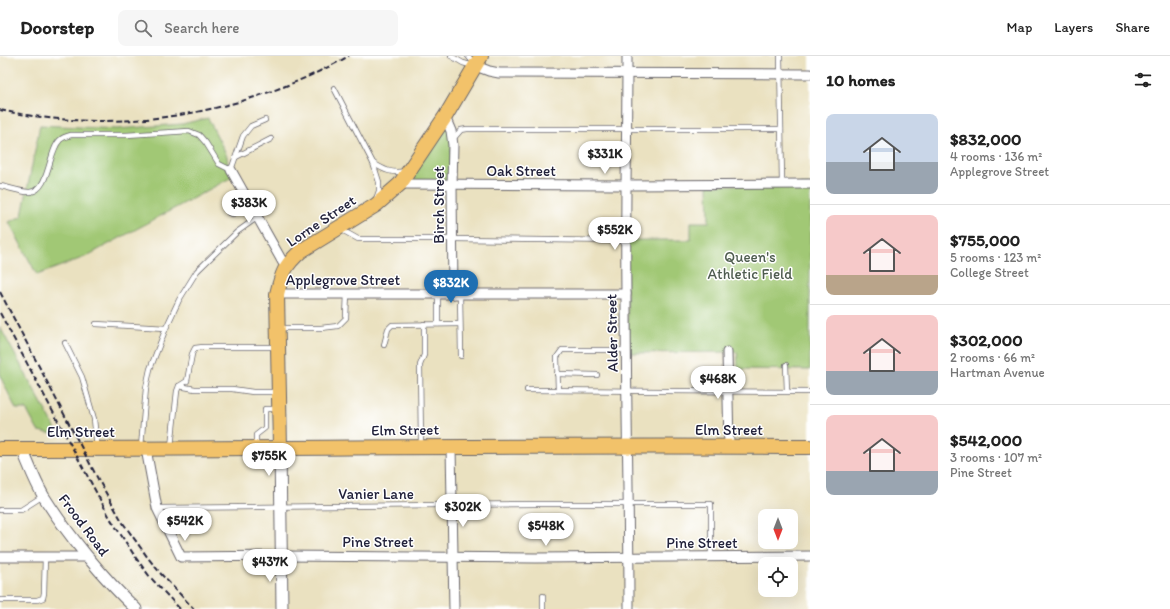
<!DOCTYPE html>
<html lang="en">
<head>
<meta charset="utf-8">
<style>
	:root { --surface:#fff; --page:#f6f6f6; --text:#222; --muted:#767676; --line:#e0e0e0; --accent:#1f6fb2 }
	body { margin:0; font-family:Itim,sans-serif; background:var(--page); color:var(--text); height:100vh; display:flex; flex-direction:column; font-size:15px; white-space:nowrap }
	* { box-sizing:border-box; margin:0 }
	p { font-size:13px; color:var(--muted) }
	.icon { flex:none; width:22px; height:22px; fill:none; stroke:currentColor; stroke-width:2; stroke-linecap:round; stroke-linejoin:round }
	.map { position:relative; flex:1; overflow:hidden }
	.sheet { display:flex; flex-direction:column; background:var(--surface); width:360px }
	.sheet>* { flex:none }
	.needle { width:26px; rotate:180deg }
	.buttons { position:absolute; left:758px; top:453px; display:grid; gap:8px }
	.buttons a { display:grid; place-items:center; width:40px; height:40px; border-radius:8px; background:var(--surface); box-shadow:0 4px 16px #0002; font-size:20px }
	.price { position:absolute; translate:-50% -34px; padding:0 9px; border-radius:14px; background:#fff; color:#222; font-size:13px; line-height:26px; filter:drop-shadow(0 1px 2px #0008) }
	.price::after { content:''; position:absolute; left:50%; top:24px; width:12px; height:9px; margin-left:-6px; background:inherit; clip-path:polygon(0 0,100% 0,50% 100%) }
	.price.active { background:var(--accent); color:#fff }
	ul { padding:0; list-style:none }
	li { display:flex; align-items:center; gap:12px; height:100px; padding:0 16px }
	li+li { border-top:1px solid var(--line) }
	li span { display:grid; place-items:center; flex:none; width:112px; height:80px; border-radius:8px; color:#555 }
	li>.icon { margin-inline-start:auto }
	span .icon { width:48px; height:48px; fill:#fffc; stroke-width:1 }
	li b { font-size:17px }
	h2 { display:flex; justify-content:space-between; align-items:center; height:48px; padding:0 16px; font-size:17px }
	header { display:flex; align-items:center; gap:24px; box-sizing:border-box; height:56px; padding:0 20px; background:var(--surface); border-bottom:1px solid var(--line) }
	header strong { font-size:19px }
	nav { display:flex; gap:22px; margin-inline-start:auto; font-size:14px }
	.search { width:280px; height:36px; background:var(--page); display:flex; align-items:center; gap:10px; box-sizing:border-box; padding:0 14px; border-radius:8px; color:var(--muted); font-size:15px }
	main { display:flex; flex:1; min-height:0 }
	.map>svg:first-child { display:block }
	.green { fill:#a1c874; stroke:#627558 }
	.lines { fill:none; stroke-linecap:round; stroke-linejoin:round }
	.service-casing { stroke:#68656a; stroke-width:6 }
	.minor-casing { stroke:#68656a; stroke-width:11 }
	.tertiary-casing { stroke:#68656a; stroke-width:13 }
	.primary-casing { stroke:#68656a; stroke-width:16 }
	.service { stroke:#fff; stroke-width:4.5 }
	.minor { stroke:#fff; stroke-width:9 }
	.tertiary { stroke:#fff; stroke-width:11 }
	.primary { stroke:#f2c26a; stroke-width:14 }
	.rail { stroke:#22223b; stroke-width:2; stroke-dasharray:6 3; stroke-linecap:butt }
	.labels { text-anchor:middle; stroke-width:3; stroke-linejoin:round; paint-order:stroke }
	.street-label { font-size:15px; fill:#22223b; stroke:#fff }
	.park-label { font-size:15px; fill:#4e5c4f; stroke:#fff }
</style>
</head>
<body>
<header>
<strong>Doorstep</strong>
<div class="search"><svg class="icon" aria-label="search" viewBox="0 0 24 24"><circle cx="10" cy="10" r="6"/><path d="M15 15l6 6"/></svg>Search here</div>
<nav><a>Map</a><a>Layers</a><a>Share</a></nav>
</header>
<main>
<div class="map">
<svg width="810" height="553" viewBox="0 0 810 553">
	<rect width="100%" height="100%" fill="#fff"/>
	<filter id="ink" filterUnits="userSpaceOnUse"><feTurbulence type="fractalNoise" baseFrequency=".025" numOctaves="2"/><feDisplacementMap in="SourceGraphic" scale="8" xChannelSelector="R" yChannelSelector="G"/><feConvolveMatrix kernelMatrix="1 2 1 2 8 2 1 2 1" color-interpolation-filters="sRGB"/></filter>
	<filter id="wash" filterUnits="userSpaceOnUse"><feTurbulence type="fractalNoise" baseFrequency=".012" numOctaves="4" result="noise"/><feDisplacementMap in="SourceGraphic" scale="16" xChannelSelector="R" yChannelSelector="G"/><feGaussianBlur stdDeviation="0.9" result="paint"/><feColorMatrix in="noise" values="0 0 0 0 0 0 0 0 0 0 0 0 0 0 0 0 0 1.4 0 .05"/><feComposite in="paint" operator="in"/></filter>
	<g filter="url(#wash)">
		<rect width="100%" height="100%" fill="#eae1c0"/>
		<g class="green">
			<path d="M444 61 451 75 452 129H401Z"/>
			<path d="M208 62 227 100 228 110 234 120 85 201 37 219 9 166 22 160 40 69 117 73 182 68Z"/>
			<path d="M708 129H810V314L738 313 737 296 628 297 626 184H691V166H709Z"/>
			<path d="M0 271 59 379 38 375 26 353H16L0 320Z"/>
		</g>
	</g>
	<g filter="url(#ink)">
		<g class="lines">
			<g class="service-casing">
				<g id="service">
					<path d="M451 0 463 7 474 10"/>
					<path d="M468 0 474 7"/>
					<path d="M780 0 782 128"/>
					<path d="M334 32 373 107 379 126V135L376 143"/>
					<path d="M453 83 461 74 467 73H781"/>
					<path d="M236 101 271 83"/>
					<path d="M373 107C384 114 392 118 405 115"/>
					<path d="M0 130C7 131 24 137 30 136 50 134 48 95 60 84 63 81 67 80 71 79H126L189 75 199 79 206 87 219 108 231 114 243 80 251 70 265 64"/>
					<path d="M248 144 230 154 229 157 233 158 251 148"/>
					<path d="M342 174 358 183H453L626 185"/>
					<path d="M460 238 461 300"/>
					<path d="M96 268 166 272 179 244 197 215 237 176 258 161"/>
					<path d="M438 268V238"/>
					<path d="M280 272H321L338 270 346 262 347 237"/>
					<path d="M65 287 82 321 94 363 97 392"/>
					<path d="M384 289 388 273 392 269 460 268"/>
					<path d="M786 309 787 335"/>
					<path d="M557 318 597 319"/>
					<path d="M179 330 195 333H232L253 336H277"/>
					<path d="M527 334 810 336"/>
					<path d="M558 334 557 301 562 294H627"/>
					<path d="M421 389 420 309 424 299V268"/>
					<path d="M141 391 146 332 150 313 166 272"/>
					<path d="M171 391 177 335 179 330 187 325 192 298 195 292 203 291H276"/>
					<path d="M256 391V379L265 372V353H277"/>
					<path d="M157 452 536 448H711V501"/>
					<path d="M0 454H21L43 440"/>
					<path d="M0 544H37L43 542 44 537 45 501"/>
					<path d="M543 553V540"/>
				</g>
			</g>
			<g class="minor-casing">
				<g id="minor">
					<path d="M627 0C627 79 625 157 626 236 626 342 629 447 629 553"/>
					<path d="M476 10 489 15 499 17 810 18"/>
					<path d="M445 61 451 75 453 89 452 129 453 238"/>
					<path d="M231 114 286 212"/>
					<path d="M400 128 626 129 810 128"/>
					<path d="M277 238H626"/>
					<path d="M727 296 729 391"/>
					<path d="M451 391 454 553"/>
					<path d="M146 393 157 452 181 501 281 500 536 502 810 500"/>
					<path d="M0 501H88"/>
				</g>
			</g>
			<g class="tertiary-casing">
				<g id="tertiary">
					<path d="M280 392 282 553"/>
					<path d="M22 393C29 409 35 426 44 441 68 479 103 522 136 553"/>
				</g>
			</g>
			<g class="primary-casing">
				<g id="primary">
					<path d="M280 392 277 238C282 217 285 209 301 195L376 149 400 128 445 61 481 0"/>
					<path d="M0 393C270 393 540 389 810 391"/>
				</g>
			</g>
			<use href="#service" class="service"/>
			<use href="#minor" class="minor"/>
			<use href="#tertiary" class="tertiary"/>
			<use href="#primary" class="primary"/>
			<g class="rail">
				<path d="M0 54C120 80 243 59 349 0"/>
				<path d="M0 236 98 423 123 467 148 502 161 518 194 553"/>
				<path d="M0 257 110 462 136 502 150 521 180 553"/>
			</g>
		</g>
	</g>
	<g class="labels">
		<g class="street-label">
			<text x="521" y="120">Oak Street</text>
			<text transform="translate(439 149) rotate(-90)" y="5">Birch Street</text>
			<text transform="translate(321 165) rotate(-34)" y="5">Lorne Street</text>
			<text x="343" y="229">Applegrove Street</text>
			<text transform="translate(612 277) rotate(-91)" y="5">Alder Street</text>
			<text transform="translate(405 374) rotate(-1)" y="5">Elm Street</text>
			<text x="729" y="379">Elm Street</text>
			<text x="81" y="381">Elm Street</text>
			<text x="376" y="443">Vanier Lane</text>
			<text transform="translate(84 469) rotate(53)" y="5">Frood Road</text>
			<text x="378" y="491">Pine Street</text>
			<text x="702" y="492">Pine Street</text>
		</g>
		<g class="park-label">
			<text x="750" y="206">Queen's<tspan x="750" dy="17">Athletic Field</tspan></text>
		</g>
	</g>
</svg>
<div class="buttons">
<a><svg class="needle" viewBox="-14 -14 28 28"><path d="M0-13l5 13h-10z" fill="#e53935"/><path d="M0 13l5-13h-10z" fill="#767676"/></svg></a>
<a><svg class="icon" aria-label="locate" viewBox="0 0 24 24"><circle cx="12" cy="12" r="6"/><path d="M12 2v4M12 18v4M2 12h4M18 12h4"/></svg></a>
</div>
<b class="price" style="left:605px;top:119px">$331K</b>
<b class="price" style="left:249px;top:168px">$383K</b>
<b class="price" style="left:615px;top:195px">$552K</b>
<b class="price active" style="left:451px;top:248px">$832K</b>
<b class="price" style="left:718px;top:344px">$468K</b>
<b class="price" style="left:269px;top:421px">$755K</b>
<b class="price" style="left:463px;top:472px">$302K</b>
<b class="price" style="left:185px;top:486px">$542K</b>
<b class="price" style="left:546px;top:491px">$548K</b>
<b class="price" style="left:270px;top:527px">$437K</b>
</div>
<section class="sheet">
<h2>10 homes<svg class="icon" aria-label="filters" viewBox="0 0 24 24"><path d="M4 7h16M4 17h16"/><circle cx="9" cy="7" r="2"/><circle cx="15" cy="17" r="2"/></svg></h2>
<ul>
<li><span style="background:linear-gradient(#c9d6e8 60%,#9aa5b1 0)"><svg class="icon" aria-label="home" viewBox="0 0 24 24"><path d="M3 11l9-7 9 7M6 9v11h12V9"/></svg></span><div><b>$832,000</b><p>4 rooms · 136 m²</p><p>Applegrove Street</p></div></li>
<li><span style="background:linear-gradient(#f6c9c9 75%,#b9a48a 0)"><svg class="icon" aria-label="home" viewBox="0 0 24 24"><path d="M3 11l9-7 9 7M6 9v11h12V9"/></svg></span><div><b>$755,000</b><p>5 rooms · 123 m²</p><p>College Street</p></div></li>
<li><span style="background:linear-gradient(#f6c9c9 70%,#9aa5b1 0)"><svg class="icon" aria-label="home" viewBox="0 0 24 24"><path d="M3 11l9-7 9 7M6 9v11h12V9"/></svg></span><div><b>$302,000</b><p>2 rooms · 66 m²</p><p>Hartman Avenue</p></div></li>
<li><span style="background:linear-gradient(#f6c9c9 70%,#9aa5b1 0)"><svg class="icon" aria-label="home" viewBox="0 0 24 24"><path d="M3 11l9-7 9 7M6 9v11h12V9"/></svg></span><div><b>$542,000</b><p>3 rooms · 107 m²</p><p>Pine Street</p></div></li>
</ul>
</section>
</main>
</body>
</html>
